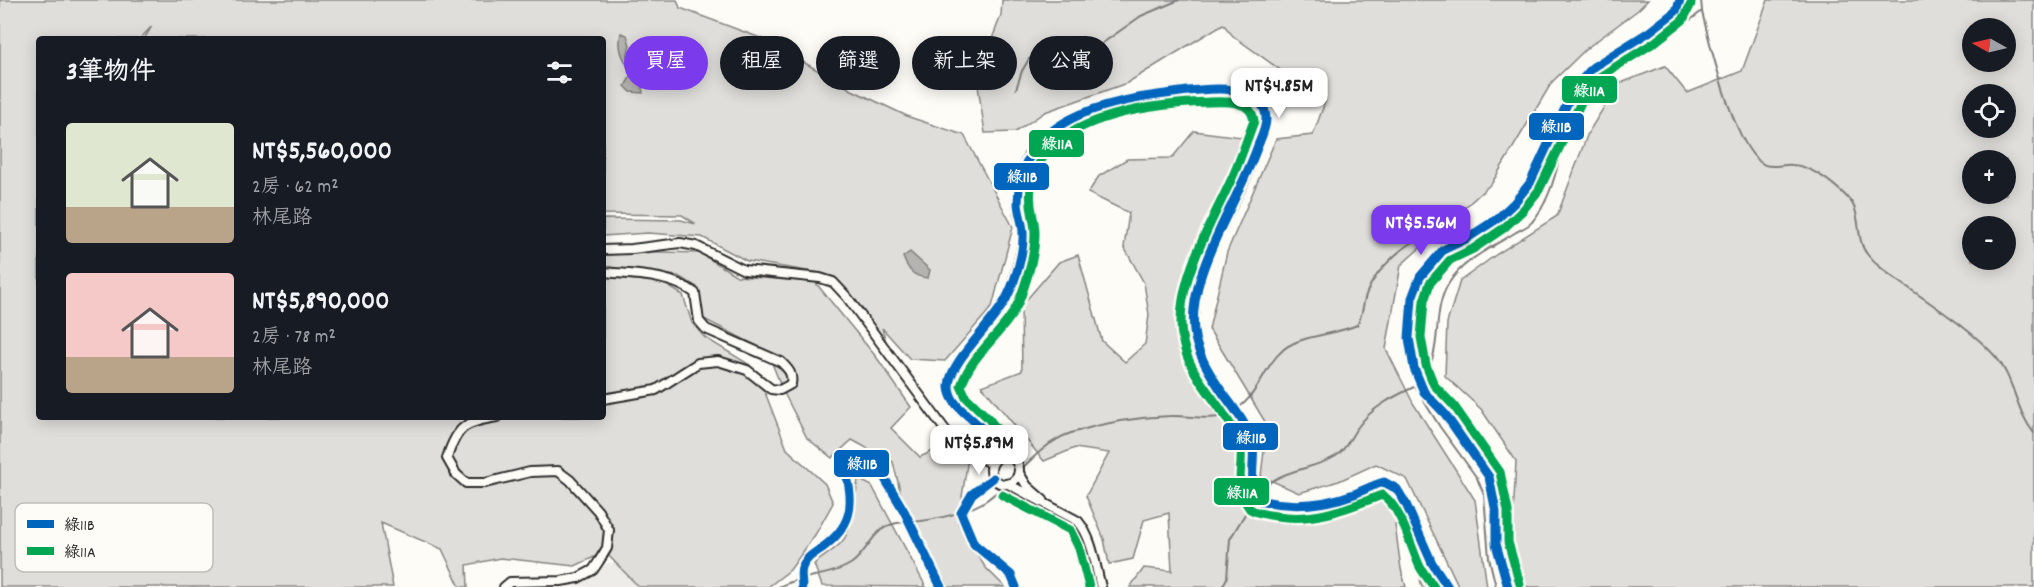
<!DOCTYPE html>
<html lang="zh-TW">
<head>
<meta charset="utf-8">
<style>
	:root { --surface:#171b24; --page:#242831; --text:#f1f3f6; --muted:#9ea1a6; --accent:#7c3aed }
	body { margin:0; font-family:Dekko,"LXGW WenKai TC",sans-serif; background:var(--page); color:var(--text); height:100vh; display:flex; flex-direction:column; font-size:22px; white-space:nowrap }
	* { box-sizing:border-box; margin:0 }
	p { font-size:20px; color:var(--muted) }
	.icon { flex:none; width:33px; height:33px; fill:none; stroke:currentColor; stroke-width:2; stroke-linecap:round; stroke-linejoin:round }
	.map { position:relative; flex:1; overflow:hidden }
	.details { position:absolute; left:36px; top:36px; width:570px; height:384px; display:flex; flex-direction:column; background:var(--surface); border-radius:6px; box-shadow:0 3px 15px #0003 }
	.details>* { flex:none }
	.banner { position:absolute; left:624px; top:36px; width:570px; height:54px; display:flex; gap:12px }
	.needle { width:39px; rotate:278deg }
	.buttons { position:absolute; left:1962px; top:18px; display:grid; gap:12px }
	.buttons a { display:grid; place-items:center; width:54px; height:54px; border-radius:50%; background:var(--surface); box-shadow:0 3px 15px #0003; font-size:30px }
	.price { position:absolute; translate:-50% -51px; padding:0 14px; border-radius:12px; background:#fff; color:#222; font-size:20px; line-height:39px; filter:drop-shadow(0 2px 3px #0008) }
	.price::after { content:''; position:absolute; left:50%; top:36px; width:18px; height:14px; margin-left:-9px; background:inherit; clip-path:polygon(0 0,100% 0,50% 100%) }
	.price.current { background:var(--accent); color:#fff }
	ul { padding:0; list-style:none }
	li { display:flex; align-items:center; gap:18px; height:150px; padding:0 30px }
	li span { display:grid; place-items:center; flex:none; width:168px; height:120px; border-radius:6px; color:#555 }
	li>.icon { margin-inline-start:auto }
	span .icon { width:72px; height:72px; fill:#fffc; stroke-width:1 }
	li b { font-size:26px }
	h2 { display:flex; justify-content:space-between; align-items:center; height:72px; padding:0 30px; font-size:26px }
	.tag { padding:0 21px; border-radius:27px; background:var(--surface); box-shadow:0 3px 15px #0003; font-size:21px; line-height:54px }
	.tag.current { background:var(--accent); color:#fff }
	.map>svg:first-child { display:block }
	.built { fill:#edece8 }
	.green { fill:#dfdeda; stroke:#858482; stroke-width:1.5; fill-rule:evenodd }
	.water { fill:#b5b4b1; stroke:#7e7d7b; stroke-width:1.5 }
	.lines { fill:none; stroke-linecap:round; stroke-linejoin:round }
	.stream { stroke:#7e7d7b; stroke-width:2 }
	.minor-casing { stroke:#2b2b2b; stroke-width:12 }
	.minor { stroke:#fdfcf7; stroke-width:8 }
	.bus-1-casing { stroke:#fdfcf7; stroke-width:14 }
	.bus-2-casing { stroke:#fdfcf7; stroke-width:14 }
	.bus-1 { stroke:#0065bd; stroke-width:9 }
	.bus-2 { stroke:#00a651; stroke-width:9 }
	.key { fill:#fdfcf7; stroke:#bebdba; stroke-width:1.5 }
	.key-label { font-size:16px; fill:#2b2b2b }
	.line-badge { stroke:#fdfcf7; stroke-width:2 }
	.badge-label { font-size:16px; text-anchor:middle; font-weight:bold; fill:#fff }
</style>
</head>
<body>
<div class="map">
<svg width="2034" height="587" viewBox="0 0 2034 587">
	<rect width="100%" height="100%" fill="#fdfcf7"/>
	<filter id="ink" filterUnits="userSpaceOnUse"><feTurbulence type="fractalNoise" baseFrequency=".0167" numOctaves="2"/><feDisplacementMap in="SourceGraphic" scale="12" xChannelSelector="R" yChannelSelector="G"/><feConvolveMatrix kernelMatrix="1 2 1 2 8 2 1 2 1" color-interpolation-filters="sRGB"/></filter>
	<g filter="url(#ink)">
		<path class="built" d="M608 563 636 565 643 587H552L576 584Z"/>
		<g class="green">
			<path d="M0 0H677L680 8 763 39 852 90 909 117 964 135 1013 227 992 307 945 361 910 359 882 328 887 345 825 274 747 261 702 237 648 233 603 236V219L681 220 696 224 682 215 603 214V39H144L152 26 140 39H39V417H603V277L661 282 683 295 692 323 704 337 750 365 766 395 787 449 825 484 833 503 815 535 790 570 768 587H639L605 552 575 566 500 558 467 565 468 587H460L442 549 381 523 393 587H0Z"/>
			<path d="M1002 0H1648L1638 10 1587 48 1552 82 1492 183 1401 265 1386 349 1413 403 1475 500 1487 587H1459L1407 479 1376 464 1339 481 1299 493 1261 476 1267 425 1209 329 1227 252 1276 139 1313 135 1325 102 1233 36 1223 24 1127 83 1045 112 1015 132 985 133 977 79 1001 15Z"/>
			<path d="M1768 0H2034V587H1527L1512 539 1516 461 1481 409 1445 376 1447 323 1460 281 1497 254 1557 216 1588 133 1618 84 1665 66 1687 93 1742 71ZM1972 28H2006V62H1972ZM1972 94H2006V128H1972ZM1972 160H2006V194H1972ZM1972 226H2006V260H1972Z"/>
			<path d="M1194 131 1250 138 1196 257 1180 321 1214 399 1246 444 1237 494 1269 514 1344 502 1377 490 1391 496 1400 519 1395 525 1401 569 1406 587H1130L1144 568 1172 571 1169 513 1144 520 1133 559 1109 564 1104 539 1086 496 1109 453 1075 448 1044 461 982 386 1022 371 1021 306 1059 262 1078 255 1102 341 1125 362 1145 344 1149 315 1144 283 1124 247 1129 213 1088 193 1099 176 1127 159 1172 158Z"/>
			<path d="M621 251 700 253 737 276 815 282 877 358 911 407 891 428 920 457 935 450 939 432 968 458 958 523 985 567 1005 587H947L904 507 893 462 852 440 832 458 807 438 784 393 767 351 702 318 697 287 678 276 603 267V252Z"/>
			<path d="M858 479 872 486 926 587 822 586 814 564C823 557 833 551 841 543 853 531 856 496 858 479Z"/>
			<path d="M1410 540 1442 587H1422Z"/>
		</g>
		<g class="water">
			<path d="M621 33 627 35 630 45 627 57 641 80 643 93 631 92 625 86 632 74C624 59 617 51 621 33Z"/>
			<path d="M910 252 930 270 928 278C913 277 908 270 903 257Z"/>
		</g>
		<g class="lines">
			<g class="stream">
				<path d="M1702 12C1710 43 1735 153 1765 165 1774 168 1783 164 1792 165 1813 166 1834 184 1849 199 1862 213 1855 239 1867 254 1877 267 1893 277 1906 286 1934 306 1973 331 1995 356 2015 379 2015 410 2034 433"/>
				<path d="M1016 89 1022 71 1029 59 1038 53 1084 51 1097 47 1141 16 1179 0"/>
				<path d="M1474 237 1493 247"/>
				<path d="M1422 378C1445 351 1430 312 1449 283 1463 260 1491 248 1513 234 1519 230 1528 227 1532 222 1561 188 1558 137 1581 99 1595 78 1604 79 1623 67 1650 49 1677 31 1702 11L1701 0"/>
				<path d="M1418 382 1415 387 1440 427 1477 478 1484 495 1489 558 1496 587"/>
				<path d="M1258 494C1276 469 1311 471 1336 456 1347 449 1350 437 1358 427 1372 407 1393 397 1414 387"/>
				<path d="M779 587C801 575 831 577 852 563 867 552 872 532 890 525 899 521 911 522 921 521 942 518 964 513 982 503 1014 484 1035 445 1071 433 1102 423 1137 417 1170 416 1188 415 1211 422 1228 414 1260 399 1261 368 1284 349 1301 335 1335 335 1357 325 1364 314 1362 302 1368 290 1382 259 1433 216 1469 234"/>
				<path d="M1222 587 1227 578 1230 539 1254 499"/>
			</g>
			<g class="minor-casing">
				<g id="minor">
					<path d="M603 250 632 249 680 243 696 246 744 270 820 278 833 282 847 297 946 431 969 452 992 464"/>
					<path d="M603 272C634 275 669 274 695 293L699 321 706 329 781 362C788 369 793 373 791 384L780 390 771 389 747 370 718 361 698 363 656 390 603 399"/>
					<path d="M497 417C465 422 457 426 447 458L456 474 466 483H485L530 472 558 471 570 480 598 511 609 530 607 548 599 561 593 570 578 578 561 581 510 582 504 587"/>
					<path d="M1001 456C994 447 988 436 980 427 972 418 960 411 954 401 952 397 948 390 949 384 954 354 997 326 1009 294 1015 275 1023 253 1023 233 1023 225 1019 218 1018 210 1017 192 1021 164 1033 149 1044 135 1063 121 1080 114 1114 101 1221 78 1253 96 1263 102 1267 113 1266 123 1259 142 1253 161 1245 179 1224 226 1197 262 1194 316 1194 323 1192 332 1194 339 1200 370 1235 404 1249 433 1260 455 1242 475 1258 500 1292 510 1321 507 1354 494 1365 490 1373 484 1384 482L1397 489 1406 504 1432 563 1448 587"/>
					<circle cx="1005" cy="470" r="14"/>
					<path d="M1019 473 1027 486 1043 500"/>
					<path d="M1008 484 1078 521C1093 539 1095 565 1101 587"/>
					<path d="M1508 587 1496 544V512L1489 477 1445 414 1424 392 1414 368 1409 338 1412 298 1420 277 1443 250 1466 239 1497 219 1514 203 1530 183 1574 89 1593 67 1649 32 1676 11 1680 0"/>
				</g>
			</g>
			<use href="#minor" class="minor"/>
			<g class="bus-1-casing">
				<g id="bus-1">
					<path d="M1001 456C994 446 988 436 980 427 969 415 950 405 949 387 948 362 995 323 1007 297 1016 279 1024 253 1023 233 1023 222 1018 213 1018 202 1019 118 1106 101 1173 93 1195 90 1242 83 1258 100 1263 105 1266 112 1266 119 1266 129 1260 140 1257 148 1241 192 1215 231 1201 276 1185 328 1194 353 1225 396 1234 408 1244 421 1250 435 1259 456 1246 475 1258 500 1291 508 1322 506 1354 494 1364 490 1373 485 1384 482L1397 489 1406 504 1432 563 1448 587"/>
					<path d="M993 478 972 494 961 513 974 544 1011 575 1016 587"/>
					<path d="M802 587C802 581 800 574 802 568 805 558 815 553 822 548 851 527 855 506 846 473L859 463 878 467 904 511 941 587"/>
					<path d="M1508 587 1496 544V512L1489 477 1445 414 1424 392 1414 368 1409 338 1412 298 1420 277 1443 250 1466 239 1497 219 1514 203 1530 183 1574 89 1593 67 1649 32 1676 11 1680 0"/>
				</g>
			</g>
			<g class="bus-2-casing">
				<g id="bus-2">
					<path d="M1011 449 989 419 966 397 961 386C972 351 1009 331 1021 296 1028 276 1035 255 1035 233 1035 217 1028 207 1031 188 1041 116 1151 104 1209 102 1226 101 1252 100 1254 121 1247 139 1241 158 1233 176 1210 227 1166 296 1186 353 1197 385 1225 408 1238 439 1248 462 1230 483 1250 509 1258 514 1268 515 1277 516 1316 522 1347 508 1382 495 1400 504 1411 548 1420 567 1424 574 1429 580 1434 587"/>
					<path d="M1002 495 1070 530 1079 548 1089 587"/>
					<path d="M1520 584 1508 542V511L1500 472 1454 406 1434 385 1426 365 1421 337 1424 301 1430 283 1450 260 1473 249 1504 228 1523 210 1539 190 1584 96 1601 76 1655 42 1683 20 1691 4"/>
				</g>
			</g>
			<use href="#bus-1" class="bus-1"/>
			<use href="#bus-2" class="bus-2"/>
		</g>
	</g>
	<rect x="15" y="503" width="198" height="69" rx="9" class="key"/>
	<rect x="27" y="520" width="27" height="8" fill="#0065bd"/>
	<rect x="27" y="547" width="27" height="8" fill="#00a651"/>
	<g class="key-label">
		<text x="64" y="530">綠11B</text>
		<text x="64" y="557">綠11A</text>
	</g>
	<g class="line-badge">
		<rect x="1561" y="75" width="57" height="29" rx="6" fill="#00a651"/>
		<rect x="1528" y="112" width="57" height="29" rx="6" fill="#0065bd"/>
		<rect x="1028" y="129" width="57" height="29" rx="6" fill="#00a651"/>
		<rect x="993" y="162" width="57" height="29" rx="6" fill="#0065bd"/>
		<rect x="1222" y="422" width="57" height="29" rx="6" fill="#0065bd"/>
		<rect x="833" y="449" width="57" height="29" rx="6" fill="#0065bd"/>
		<rect x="1213" y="477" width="57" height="29" rx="6" fill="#00a651"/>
	</g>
	<g class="badge-label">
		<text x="1589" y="96">綠11A</text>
		<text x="1556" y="132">綠11B</text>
		<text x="1057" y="149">綠11A</text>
		<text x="1022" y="182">綠11B</text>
		<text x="1251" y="443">綠11B</text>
		<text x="862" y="469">綠11B</text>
		<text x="1242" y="498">綠11A</text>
	</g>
</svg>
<div class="buttons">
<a><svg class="needle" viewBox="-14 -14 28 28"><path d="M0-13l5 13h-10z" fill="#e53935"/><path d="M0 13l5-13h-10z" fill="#9ea1a6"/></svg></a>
<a><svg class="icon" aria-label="locate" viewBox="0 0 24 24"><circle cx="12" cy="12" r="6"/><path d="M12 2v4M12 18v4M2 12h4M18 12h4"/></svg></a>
<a>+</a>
<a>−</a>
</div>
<b class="price" style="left:1279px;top:119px">NT$4.85M</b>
<b class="price current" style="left:1421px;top:256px">NT$5.56M</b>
<b class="price" style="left:979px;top:476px">NT$5.89M</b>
<div class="banner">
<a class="tag current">買屋</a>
<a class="tag">租屋</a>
<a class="tag">篩選</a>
<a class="tag">新上架</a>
<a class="tag">公寓</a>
</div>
<section class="details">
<h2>3筆物件<svg class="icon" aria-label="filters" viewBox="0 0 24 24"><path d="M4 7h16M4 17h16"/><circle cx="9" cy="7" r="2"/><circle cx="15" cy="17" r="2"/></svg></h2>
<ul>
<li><span style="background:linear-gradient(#dfe7d0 70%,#b9a48a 0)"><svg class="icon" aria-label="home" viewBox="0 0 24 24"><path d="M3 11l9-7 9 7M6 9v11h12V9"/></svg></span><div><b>NT$5,560,000</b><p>2房 · 62 m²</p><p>林尾路</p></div></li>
<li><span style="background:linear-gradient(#f6c9c9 70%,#b9a48a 0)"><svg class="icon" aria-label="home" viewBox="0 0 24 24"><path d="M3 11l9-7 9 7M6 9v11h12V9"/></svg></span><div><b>NT$5,890,000</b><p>2房 · 78 m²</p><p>林尾路</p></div></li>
</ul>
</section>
</div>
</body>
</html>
